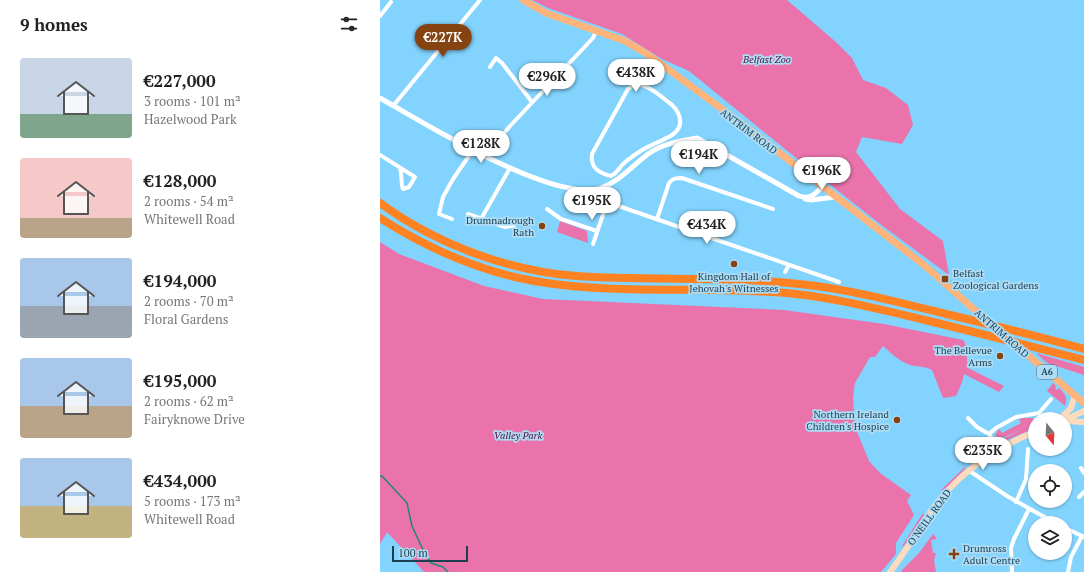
<!DOCTYPE html>
<html lang="en">
<head>
<meta charset="utf-8">
<style>
	:root { --surface:#fff; --page:#f2f2f2; --text:#222; --muted:#767676; --accent:#854311 }
	body { margin:0; font-family:"PT Serif",serif; background:var(--page); color:var(--text); height:100vh; display:flex; flex-direction:column; font-size:15px; white-space:nowrap }
	* { box-sizing:border-box; margin:0 }
	p { font-size:13px; color:var(--muted) }
	.icon { flex:none; width:22px; height:22px; fill:none; stroke:currentColor; stroke-width:2; stroke-linecap:round; stroke-linejoin:round }
	.map { position:relative; flex:1; overflow:hidden }
	.side { display:flex; flex-direction:column; background:var(--surface); width:380px }
	.side>* { flex:none }
	.needle { width:26px; rotate:162deg }
	.fabs { position:absolute; left:648px; top:412px; display:grid; gap:8px }
	.fabs a { display:grid; place-items:center; width:44px; height:44px; border-radius:50%; background:var(--surface); box-shadow:0 1px 3px #0004; font-size:20px }
	.scale { position:absolute; left:12px; bottom:10px; width:76px; box-sizing:border-box; padding-left:4px; border:2px solid #1c3e4f; border-top:0; font-size:11px; line-height:14px; white-space:nowrap; color:#1c3e4f; -webkit-text-stroke:3px #aedcf5; paint-order:stroke }
	.price { position:absolute; translate:-50% -34px; padding:0 9px; border-radius:14px; background:#fff; color:#222; font-size:13px; line-height:26px; filter:drop-shadow(0 1px 2px #0008) }
	.price::after { content:''; position:absolute; left:50%; top:24px; width:12px; height:9px; margin-left:-6px; background:inherit; clip-path:polygon(0 0,100% 0,50% 100%) }
	.price.active { background:var(--accent); color:#fff }
	ul { padding:0; list-style:none }
	li { display:flex; align-items:center; gap:12px; height:100px; padding:0 20px }
	li span { display:grid; place-items:center; flex:none; width:112px; height:80px; border-radius:4px; color:#555 }
	li>.icon { margin-inline-start:auto }
	span .icon { width:48px; height:48px; fill:#fffc; stroke-width:1 }
	li b { font-size:17px }
	h2 { display:flex; justify-content:space-between; align-items:center; height:48px; padding:0 20px; font-size:17px }
	main { display:flex; flex:1; min-height:0 }
	.map>svg:first-child { display:block }
	.green { fill:#ea73ac }
	.lines { fill:none; stroke-linecap:round; stroke-linejoin:round }
	.stream { stroke:#21886f; stroke-width:1.5 }
	.minor { stroke:#fff; stroke-width:4 }
	.tertiary { stroke:#fff; stroke-width:5 }
	.secondary { stroke:#ffdabc; stroke-width:6 }
	.primary { stroke:#feb47a; stroke-width:7 }
	.motorway { stroke:#fe8221; stroke-width:8 }
	.poi-dot { fill:#854311; stroke:#aedcf5; stroke-width:1.5 }
	.labels { text-anchor:middle; stroke-width:3.5; stroke-linejoin:round; paint-order:stroke }
	.shield { fill:#aedcf5; stroke:#486d81; stroke-width:1 }
	.shield-label { font-size:9px; font-weight:bold; fill:#1c3e4f }
	.park-label { font-size:10px; font-style:italic; fill:#5c0e3a; stroke:#aedcf5 }
	.street-label { font-size:10px; fill:#1c3e4f; stroke:#aedcf5 }
	.poi-label { font-size:10px; fill:#1c3e4f; stroke:#aedcf5; text-anchor:end }
</style>
</head>
<body>
<main>
<section class="side">
<h2>9 homes<svg class="icon" aria-label="filters" viewBox="0 0 24 24"><path d="M4 7h16M4 17h16"/><circle cx="9" cy="7" r="2"/><circle cx="15" cy="17" r="2"/></svg></h2>
<ul>
<li><span style="background:linear-gradient(#c9d6e8 70%,#7fa58c 0)"><svg class="icon" aria-label="home" viewBox="0 0 24 24"><path d="M3 11l9-7 9 7M6 9v11h12V9"/></svg></span><div><b>€227,000</b><p>3 rooms · 101 m²</p><p>Hazelwood Park</p></div></li>
<li><span style="background:linear-gradient(#f6c9c9 75%,#b9a48a 0)"><svg class="icon" aria-label="home" viewBox="0 0 24 24"><path d="M3 11l9-7 9 7M6 9v11h12V9"/></svg></span><div><b>€128,000</b><p>2 rooms · 54 m²</p><p>Whitewell Road</p></div></li>
<li><span style="background:linear-gradient(#a9c7e8 60%,#9aa5b1 0)"><svg class="icon" aria-label="home" viewBox="0 0 24 24"><path d="M3 11l9-7 9 7M6 9v11h12V9"/></svg></span><div><b>€194,000</b><p>2 rooms · 70 m²</p><p>Floral Gardens</p></div></li>
<li><span style="background:linear-gradient(#a9c7e8 60%,#b9a48a 0)"><svg class="icon" aria-label="home" viewBox="0 0 24 24"><path d="M3 11l9-7 9 7M6 9v11h12V9"/></svg></span><div><b>€195,000</b><p>2 rooms · 62 m²</p><p>Fairyknowe Drive</p></div></li>
<li><span style="background:linear-gradient(#a9c7e8 60%,#c2b280 0)"><svg class="icon" aria-label="home" viewBox="0 0 24 24"><path d="M3 11l9-7 9 7M6 9v11h12V9"/></svg></span><div><b>€434,000</b><p>5 rooms · 173 m²</p><p>Whitewell Road</p></div></li>
</ul>
</section>
<div class="map">
<svg width="704" height="572" viewBox="0 0 704 572">
	<rect width="100%" height="100%" fill="#82d3fd"/>
	<g class="green">
		<path d="M152 0H407L457 43 472 58 483 80 506 88 528 105 533 125 522 144 482 137 476 152 520 209 563 241 569 275 500 224 405 149 309 71 282 59 242 34 168 8Z"/>
		<path d="M232 189V197L230 196 229 198 220 195 221 193Z"/>
		<path d="M180 221 207 231 208 243 177 232Z"/>
		<path d="M0 242 19 254 104 286 163 299 404 310 504 324 583 340 585 343 588 368 624 386 619 392 584 374 582 382 576 396 563 398 552 370C545 366 538 367 530 365 519 361 512 354 503 346L495 357H490L475 383 473 397 475 427 489 461 500 473 531 495 527 501 534 515 516 543V554L501 572H44L7 532 0 544Z"/>
		<path d="M656 353 704 367V375L667 363Z"/>
		<path d="M673 383 676 386 675 388 677 390 679 388C685 394 688 397 685 406L667 391Z"/>
		<path d="M643 418H653L655 422V428L620 443 621 440 643 429 620 439 615 435 619 429 622 433 641 423 639 419Z"/>
		<path d="M613 446 612 448 591 463 589 464Z"/>
		<path d="M586 466 585 469 563 491 561 490Z"/>
		<path d="M543 513 544 515 524 546H522Z"/>
		<path d="M553 534 557 539 551 540 553 553H556L554 560 556 572H522L521 571 539 553Z"/>
	</g>
	<g class="lines">
		<path class="stream" d="M0 476H2L27 503 32 526 43 550 51 563 63 567 68 572"/>
		<g class="minor">
			<path d="M0 16 11 2"/>
			<path d="M110 67 116 58 122 63 152 102"/>
			<path d="M255 84C268 85 277 93 287 101 299 109 307 125 292 135 281 142 269 145 259 152 253 156 247 160 242 165 238 170 237 173 231 176 219 173 210 168 212 154L248 89Z"/>
			<path d="M13 106 100 0"/>
			<path d="M0 155 35 177 29 187 23 189C21 186 22 174 20 168"/>
			<path d="M105 156 130 126 213 38 216 31"/>
			<path d="M213 190 218 199 459 282"/>
			<path d="M167 209 181 219 217 231"/>
			<path d="M88 214 125 227 131 226"/>
			<path d="M72 219 59 214 63 197 73 179 93 150"/>
			<path d="M101 219 130 168"/>
			<path d="M277 219 289 183C293 178 296 178 302 178L393 209"/>
			<path d="M129 221 138 232"/>
			<path d="M213 244 227 203"/>
			<path d="M405 272 409 265"/>
			<path d="M588 418 597 427 609 434 618 449"/>
			<path d="M609 434 616 428 636 417 659 413 671 399"/>
			<path d="M701 468 704 473"/>
			<path d="M588 470 627 496 675 523"/>
			<path d="M699 497 704 492"/>
			<path d="M636 502 646 479 648 449"/>
			<path d="M685 528 704 537"/>
			<path d="M632 572 631 548 634 539 649 509"/>
			<path d="M688 572 691 557 702 536"/>
		</g>
		<g class="tertiary">
			<path d="M0 98C44 123 174 204 221 188 240 181 252 166 268 154 282 144 299 141 317 138L419 196C430 200 435 194 442 187"/>
			<path d="M425 199 431 200 455 197"/>
		</g>
		<g class="secondary">
			<path d="M680 419 691 408 695 395"/>
			<path d="M685 420 704 411"/>
			<path d="M685 421 704 422"/>
			<path d="M510 572C525 553 537 531 551 511 578 474 613 448 655 432"/>
		</g>
		<path class="primary" d="M143 0 166 13 245 41 267 54 285 67 365 126 544 265 588 304 704 403"/>
		<g class="motorway">
			<path d="M0 203C56 244 128 271 196 276 271 281 345 276 419 284 469 289 518 302 566 314 612 325 658 336 704 349"/>
			<path d="M0 218C47 248 99 271 154 281 241 296 329 285 416 294 460 299 502 310 545 320 598 333 651 346 704 360"/>
		</g>
	</g>
	<g class="poi-dot">
		<circle cx="162" cy="226" r="4"/>
		<circle cx="354" cy="264" r="4"/>
		<rect x="561" y="275" width="8" height="8" rx="2"/>
		<circle cx="620" cy="356" r="4"/>
		<circle cx="517" cy="420" r="4"/>
		<path d="M572 548h4v4h4v4h-4v4h-4v-4h-4v-4h4z"/>
	</g>
	<g class="labels">
		<rect class="shield" x="657" y="365" width="20" height="14" rx="3"/>
		<g class="shield-label">
			<text x="667" y="375">A6</text>
		</g>
		<g class="park-label">
			<text x="387" y="63">Belfast Zoo</text>
			<text x="138" y="439">Valley Park</text>
		</g>
		<g class="street-label">
			<text transform="translate(369 131) rotate(37)" y="4">ANTRIM ROAD</text>
			<text transform="translate(622 333) rotate(41)" y="4">ANTRIM ROAD</text>
			<text transform="translate(549 517) rotate(-54)" y="4">O'NEILL ROAD</text>
		</g>
		<g class="poi-label">
			<text x="154" y="224">Drumnadrough<tspan x="154" dy="12">Rath</tspan></text>
			<text x="573" y="277" text-anchor="start">Belfast<tspan x="573" dy="12">Zoological Gardens</tspan></text>
			<text x="354" y="280" text-anchor="middle">Kingdom Hall of<tspan x="354" dy="12">Jehovah's Witnesses</tspan></text>
			<text x="612" y="354">The Bellevue<tspan x="612" dy="12">Arms</tspan></text>
			<text x="509" y="418">Northern Ireland<tspan x="509" dy="12">Children's Hospice</tspan></text>
			<text x="583" y="552" text-anchor="start">Drumross<tspan x="583" dy="12">Adult Centre</tspan></text>
		</g>
	</g>
</svg>
<div class="fabs">
<a><svg class="needle" viewBox="-14 -14 28 28"><path d="M0-13l5 13h-10z" fill="#e53935"/><path d="M0 13l5-13h-10z" fill="#767676"/></svg></a>
<a><svg class="icon" aria-label="locate" viewBox="0 0 24 24"><circle cx="12" cy="12" r="6"/><path d="M12 2v4M12 18v4M2 12h4M18 12h4"/></svg></a>
<a><svg class="icon" aria-label="layers" viewBox="0 0 24 24"><path d="M12 4l9 5-9 5-9-5zM3 14l9 5 9-5"/></svg></a>
</div>
<div class="scale">100 m</div>
<b class="price active" style="left:63px;top:58px">€227K</b>
<b class="price" style="left:256px;top:93px">€438K</b>
<b class="price" style="left:167px;top:97px">€296K</b>
<b class="price" style="left:101px;top:164px">€128K</b>
<b class="price" style="left:319px;top:175px">€194K</b>
<b class="price" style="left:442px;top:191px">€196K</b>
<b class="price" style="left:212px;top:221px">€195K</b>
<b class="price" style="left:327px;top:245px">€434K</b>
<b class="price" style="left:603px;top:471px">€235K</b>
</div>
</main>
</body>
</html>
